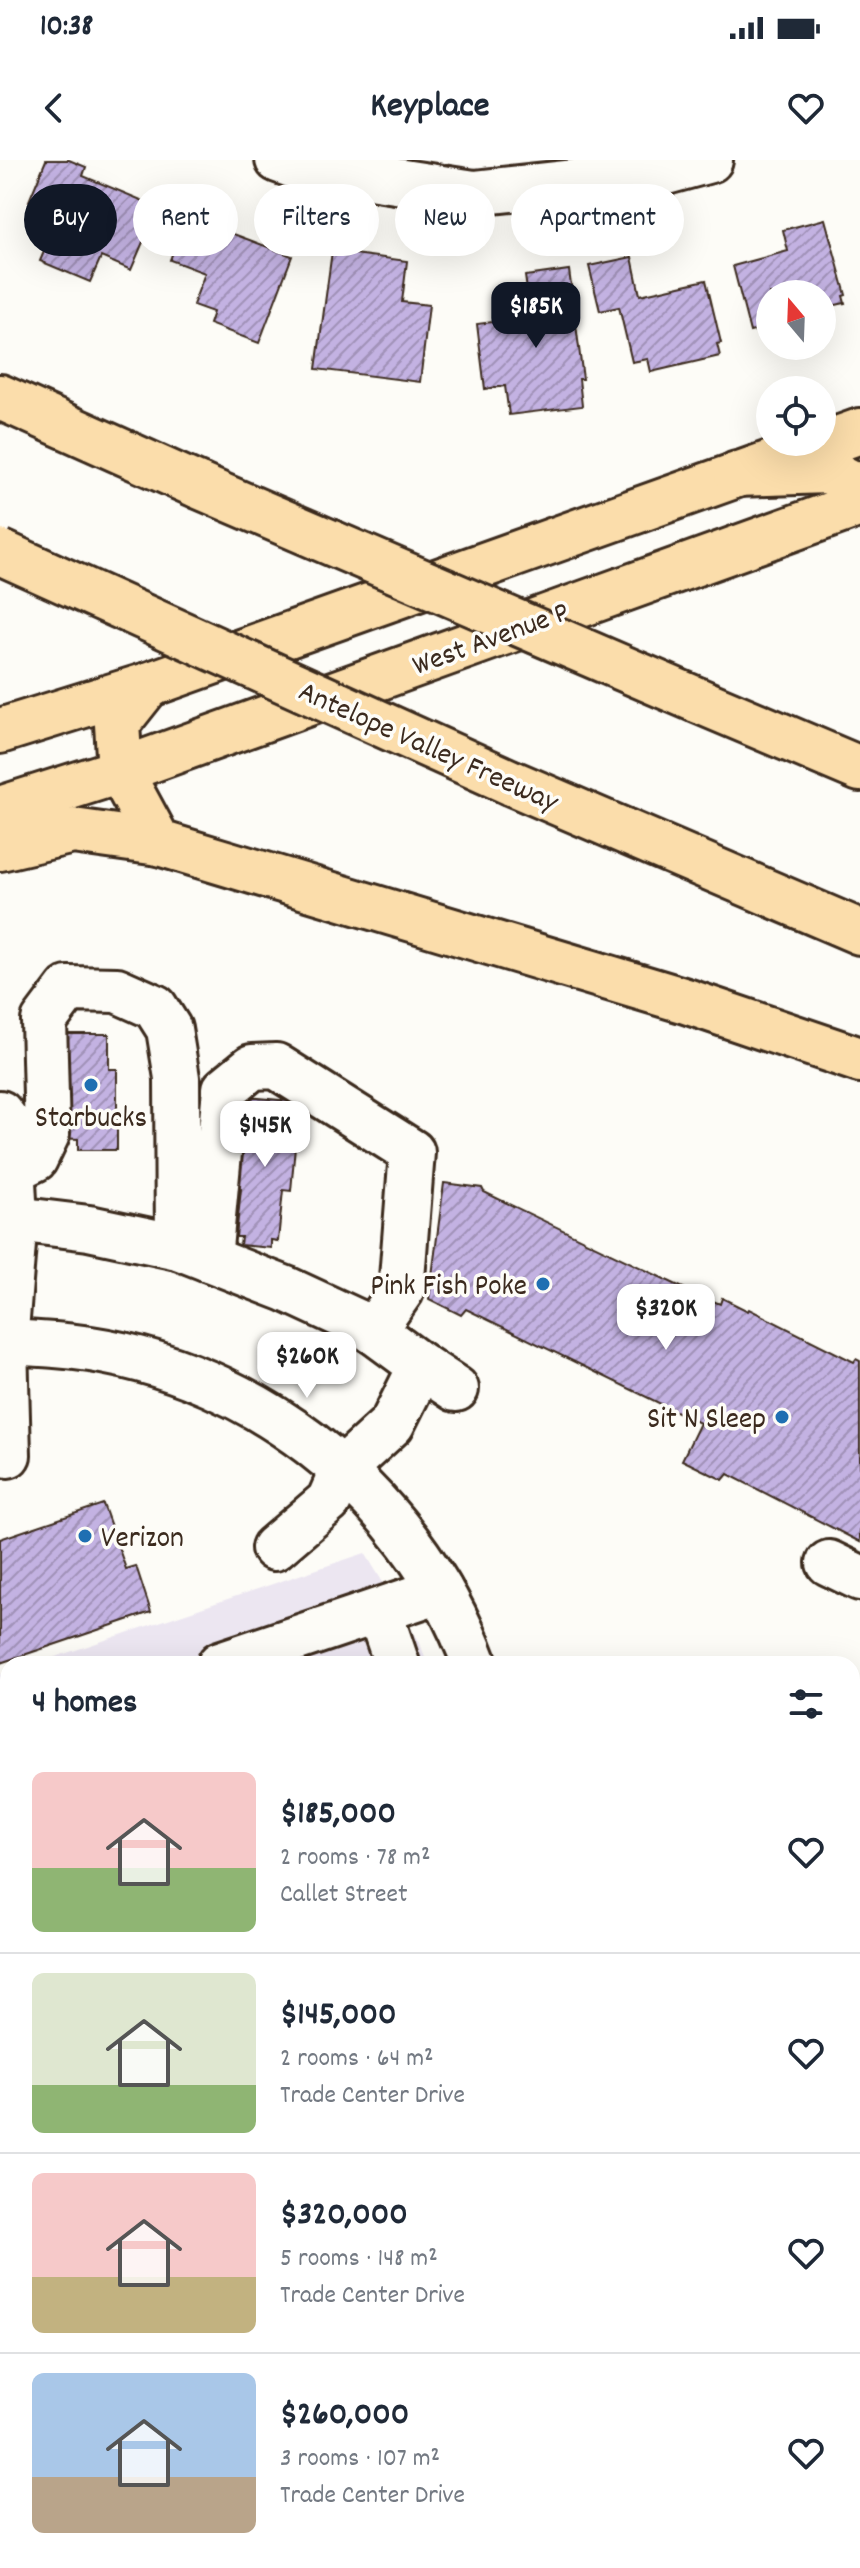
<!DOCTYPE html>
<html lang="en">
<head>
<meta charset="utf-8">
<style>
	:root { --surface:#fff; --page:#f6f6f7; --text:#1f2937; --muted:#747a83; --line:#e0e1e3; --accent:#111827 }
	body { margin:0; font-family:Dekko,sans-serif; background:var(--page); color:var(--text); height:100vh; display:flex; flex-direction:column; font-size:30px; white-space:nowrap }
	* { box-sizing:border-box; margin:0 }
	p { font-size:26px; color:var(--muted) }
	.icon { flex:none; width:44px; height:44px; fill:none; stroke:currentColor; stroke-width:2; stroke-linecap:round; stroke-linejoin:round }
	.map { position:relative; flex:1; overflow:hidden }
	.drawer { position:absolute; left:0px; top:1496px; width:860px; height:912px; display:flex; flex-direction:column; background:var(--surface); border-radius:24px 24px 0 0; box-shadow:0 8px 32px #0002 }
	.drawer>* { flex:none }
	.banner { position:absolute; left:24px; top:24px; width:812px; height:72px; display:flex; gap:16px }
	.needle { width:52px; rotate:341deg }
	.controls { position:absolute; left:756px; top:120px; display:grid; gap:16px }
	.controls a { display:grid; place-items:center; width:80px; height:80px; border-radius:50%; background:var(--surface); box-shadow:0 8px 32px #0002; font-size:40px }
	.price { position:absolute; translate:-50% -68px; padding:0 18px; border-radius:16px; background:#fff; color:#222; font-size:26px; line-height:52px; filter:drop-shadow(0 2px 4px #0008) }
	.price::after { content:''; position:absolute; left:50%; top:48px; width:24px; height:18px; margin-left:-12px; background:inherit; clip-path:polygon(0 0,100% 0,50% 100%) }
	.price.active { background:var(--accent); color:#fff }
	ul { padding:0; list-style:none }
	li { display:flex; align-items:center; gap:24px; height:200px; padding:0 32px }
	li+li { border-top:2px solid var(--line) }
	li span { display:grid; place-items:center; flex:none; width:224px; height:160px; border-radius:12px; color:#555 }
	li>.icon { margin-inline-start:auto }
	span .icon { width:96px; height:96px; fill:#fffc; stroke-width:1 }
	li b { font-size:34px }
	h2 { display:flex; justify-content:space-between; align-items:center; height:96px; padding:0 32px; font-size:34px }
	.pill { padding:0 28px; border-radius:36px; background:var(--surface); box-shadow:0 8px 32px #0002; font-size:28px; line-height:72px }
	.pill.active { background:var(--accent); color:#fff }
	.status { display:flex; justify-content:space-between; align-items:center; height:56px; padding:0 40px; background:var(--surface); direction:ltr }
	.status svg { height:22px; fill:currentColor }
	header { display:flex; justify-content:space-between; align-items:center; height:104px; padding:0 32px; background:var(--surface); font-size:36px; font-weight:700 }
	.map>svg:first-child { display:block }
	.built { fill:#ece6f1 }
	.building { fill:url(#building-hatch); stroke:#3b2a1e; stroke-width:2 }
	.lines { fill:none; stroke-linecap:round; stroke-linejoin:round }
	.minor-casing { stroke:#3b2a1e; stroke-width:50 }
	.major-casing { stroke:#3b2a1e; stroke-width:50 }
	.highway-casing { stroke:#3b2a1e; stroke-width:50 }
	.minor { stroke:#fdfcf7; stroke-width:44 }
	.major { stroke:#fbddab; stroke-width:44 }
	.highway { stroke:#fbddab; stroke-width:44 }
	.highway-bridge-casing { stroke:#3b2a1e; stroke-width:50; stroke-linecap:butt }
	.highway-bridge { stroke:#fbddab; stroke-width:44 }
	.poi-dot { fill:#1f6fb2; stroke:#fdfcf7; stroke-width:3 }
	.labels { text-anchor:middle; stroke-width:7; stroke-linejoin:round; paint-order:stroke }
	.street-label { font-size:30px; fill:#3b2a1e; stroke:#fdfcf7 }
	.poi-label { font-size:30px; fill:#3b2a1e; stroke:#fdfcf7; text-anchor:end }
</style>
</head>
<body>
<div class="status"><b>10:38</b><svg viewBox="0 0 49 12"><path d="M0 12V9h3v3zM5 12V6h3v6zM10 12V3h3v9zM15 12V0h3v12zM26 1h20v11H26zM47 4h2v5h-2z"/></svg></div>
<header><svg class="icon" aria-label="back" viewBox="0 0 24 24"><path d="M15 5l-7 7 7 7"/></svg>Keyplace<svg class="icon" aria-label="heart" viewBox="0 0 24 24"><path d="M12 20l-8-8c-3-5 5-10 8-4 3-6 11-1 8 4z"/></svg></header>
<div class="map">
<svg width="860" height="2408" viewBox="0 0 860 2408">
	<defs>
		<pattern id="building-hatch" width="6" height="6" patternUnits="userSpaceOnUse" patternTransform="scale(2)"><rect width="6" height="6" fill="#c3b2e2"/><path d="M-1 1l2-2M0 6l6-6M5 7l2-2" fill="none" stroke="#a091b7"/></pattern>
	</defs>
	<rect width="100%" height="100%" fill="#fdfcf7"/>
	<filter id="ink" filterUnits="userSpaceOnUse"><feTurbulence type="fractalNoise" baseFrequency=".0125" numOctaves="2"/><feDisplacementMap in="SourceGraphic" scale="16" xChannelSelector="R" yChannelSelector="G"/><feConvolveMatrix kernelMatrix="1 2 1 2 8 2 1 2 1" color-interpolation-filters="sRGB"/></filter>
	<g filter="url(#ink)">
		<g class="built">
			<path d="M365 1393 420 1483 427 1504H34Z"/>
			<path d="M8 1513V2400H730L733 2408H0V1515Z"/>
		</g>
		<g class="building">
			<path d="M46 0H69L86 7 83 16 158 47 131 110 101 97 90 122 40 101 60 54 29 41Z"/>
			<path d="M188 51 230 67 228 72 292 96 259 183 209 164 213 152 193 145 205 113 170 100Z"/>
			<path d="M825 59 846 135 843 136 845 143 831 146 833 150 822 153V134H770V167L750 172 733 106 788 91 783 70Z"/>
			<path d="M332 91 407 101 402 142 429 145 420 222 316 209Z"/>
			<path d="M632 97 640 135 706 120 721 183 717 184 720 196 651 212 648 199 632 202 619 147 600 151 589 106Z"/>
			<path d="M569 110 583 219H579L582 246 509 255 505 226 485 229 477 164 531 157 525 116Z"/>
			<path d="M65 874H109V909H117V990H78V979L60 978Z"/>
			<path d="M248 937 299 942 291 1031 283 1030 278 1081 271 1080V1088L240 1085 241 1077H236L241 1029 233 1028 236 992 242 993Z"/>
			<path d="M444 1023 482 1028 484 1032 685 1129 720 1144 722 1138 748 1151 749 1149 854 1202 856 1199 860 1201V1382L728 1314 723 1320 682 1300 700 1263 466 1149 461 1155 429 1139Z"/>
			<path d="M103 1344 126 1409 136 1406 151 1452 0 1503V1379Z"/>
			<path d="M852 1655 860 1659V1738L852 1734Z"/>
			<path d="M8 1727V1874L0 1877V1729Z"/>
			<path d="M8 1878V2092L0 2068V1881Z"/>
			<path d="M145 2400H624L626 2408H147Z"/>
		</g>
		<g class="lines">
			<g class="minor-casing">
				<g id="minor">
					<path d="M278 0 292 5 474 33 666 12 710 0"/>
					<path d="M0 953 10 966 15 1059 5 1183 8 1295"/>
					<path d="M12 1010 35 999 47 974 44 861 68 829 117 830 155 847 169 869 177 918 178 1087"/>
					<path d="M0 1060 15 1059 89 1068 178 1087 286 1129 368 1167 421 1206 392 1264 343 1309 329 1341 274 1388"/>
					<path d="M209 1099 225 929 252 907 276 906 412 992 401 1131 373 1171"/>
					<path d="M0 1183C18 1182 37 1184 55 1185 242 1199 410 1328 475 1504"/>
					<path d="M421 1206 456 1229"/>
					<path d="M829 1403 860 1418"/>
					<path d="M379 1451 397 1504"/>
					<path d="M220 1504 440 1430"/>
					<path d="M852 2005 860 2025"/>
					<path d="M0 2294 8 2317"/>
					<path d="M852 2322 860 2343"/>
					<path d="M36 2400 38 2408"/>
					<path d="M696 2400 699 2408"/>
					<path d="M783 2400 787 2408"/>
				</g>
			</g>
			<g class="major-casing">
				<g id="major">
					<path d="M0 571 148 525 860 271"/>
					<path d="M0 649 120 611 860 344"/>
				</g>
			</g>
			<g class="highway-casing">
				<g id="highway">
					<path d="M0 237 199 326"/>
					<path d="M737 314 828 311 860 327"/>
					<path d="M148 525 117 564 120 611 159 683"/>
					<path d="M697 540 860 609"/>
					<path d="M512 623 860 772"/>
					<path d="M0 688 73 671 159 683 686 841 860 900"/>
				</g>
			</g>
			<use href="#minor" class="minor"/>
			<use href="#major" class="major"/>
			<use href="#highway" class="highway"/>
			<g class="highway-bridge-casing">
				<g id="highway-bridge">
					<path d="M199 326 697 540"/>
					<path d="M0 392 512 623"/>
				</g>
			</g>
			<use href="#highway-bridge" class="highway-bridge"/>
		</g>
	</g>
	<g class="poi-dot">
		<circle cx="91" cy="925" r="8"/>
		<circle cx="543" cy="1124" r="8"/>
		<circle cx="782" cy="1257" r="8"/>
		<circle cx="85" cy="1376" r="8"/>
	</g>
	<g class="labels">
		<g class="street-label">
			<text transform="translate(490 477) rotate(-20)" y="10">West Avenue P</text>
			<text transform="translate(429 585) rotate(24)" y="10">Antelope Valley Freeway</text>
		</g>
		<g class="poi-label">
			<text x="91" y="966" text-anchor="middle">Starbucks</text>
			<text x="527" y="1134">Pink Fish Poke</text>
			<text x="766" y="1267">Sit N Sleep</text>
			<text x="101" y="1386" text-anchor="start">Verizon</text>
		</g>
	</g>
</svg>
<div class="controls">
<a><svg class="needle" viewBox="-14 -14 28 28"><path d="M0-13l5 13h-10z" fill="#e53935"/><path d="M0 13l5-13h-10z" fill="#747a83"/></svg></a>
<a><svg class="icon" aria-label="locate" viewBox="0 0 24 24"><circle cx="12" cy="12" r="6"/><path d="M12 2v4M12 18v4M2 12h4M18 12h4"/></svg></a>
</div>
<b class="price active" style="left:536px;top:190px">$185K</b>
<b class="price" style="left:265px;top:1009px">$145K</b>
<b class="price" style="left:666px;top:1192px">$320K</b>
<b class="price" style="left:307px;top:1240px">$260K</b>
<div class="banner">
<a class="pill active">Buy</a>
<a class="pill">Rent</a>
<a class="pill">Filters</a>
<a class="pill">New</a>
<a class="pill">Apartment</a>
</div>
<section class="drawer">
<h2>4 homes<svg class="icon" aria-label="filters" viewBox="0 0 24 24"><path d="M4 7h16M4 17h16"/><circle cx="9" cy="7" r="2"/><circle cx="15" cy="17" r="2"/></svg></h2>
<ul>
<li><span style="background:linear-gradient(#f6c9c9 60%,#8fb573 0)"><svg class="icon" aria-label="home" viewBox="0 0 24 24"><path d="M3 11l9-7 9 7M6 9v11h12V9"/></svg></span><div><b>$185,000</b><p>2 rooms · 78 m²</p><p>Callet Street</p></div><svg class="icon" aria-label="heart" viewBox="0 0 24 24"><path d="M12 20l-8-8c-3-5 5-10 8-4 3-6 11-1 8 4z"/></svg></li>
<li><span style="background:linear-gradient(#dfe7d0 70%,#8fb573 0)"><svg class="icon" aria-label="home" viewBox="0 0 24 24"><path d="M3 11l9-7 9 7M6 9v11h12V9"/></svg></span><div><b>$145,000</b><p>2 rooms · 64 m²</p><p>Trade Center Drive</p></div><svg class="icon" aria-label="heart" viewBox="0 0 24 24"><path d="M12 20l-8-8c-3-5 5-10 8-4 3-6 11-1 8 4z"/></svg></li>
<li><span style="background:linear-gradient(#f6c9c9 65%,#c2b280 0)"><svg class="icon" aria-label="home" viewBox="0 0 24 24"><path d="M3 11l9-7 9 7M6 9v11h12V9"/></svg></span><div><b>$320,000</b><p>5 rooms · 148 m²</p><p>Trade Center Drive</p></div><svg class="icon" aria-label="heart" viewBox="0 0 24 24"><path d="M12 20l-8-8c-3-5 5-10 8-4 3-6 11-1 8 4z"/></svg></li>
<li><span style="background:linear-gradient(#a9c7e8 65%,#b9a48a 0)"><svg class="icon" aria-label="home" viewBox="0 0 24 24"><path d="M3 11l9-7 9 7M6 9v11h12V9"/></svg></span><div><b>$260,000</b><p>3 rooms · 107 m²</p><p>Trade Center Drive</p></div><svg class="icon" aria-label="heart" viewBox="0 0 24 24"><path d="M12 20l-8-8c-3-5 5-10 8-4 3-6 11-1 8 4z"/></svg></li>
</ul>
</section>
</div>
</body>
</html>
